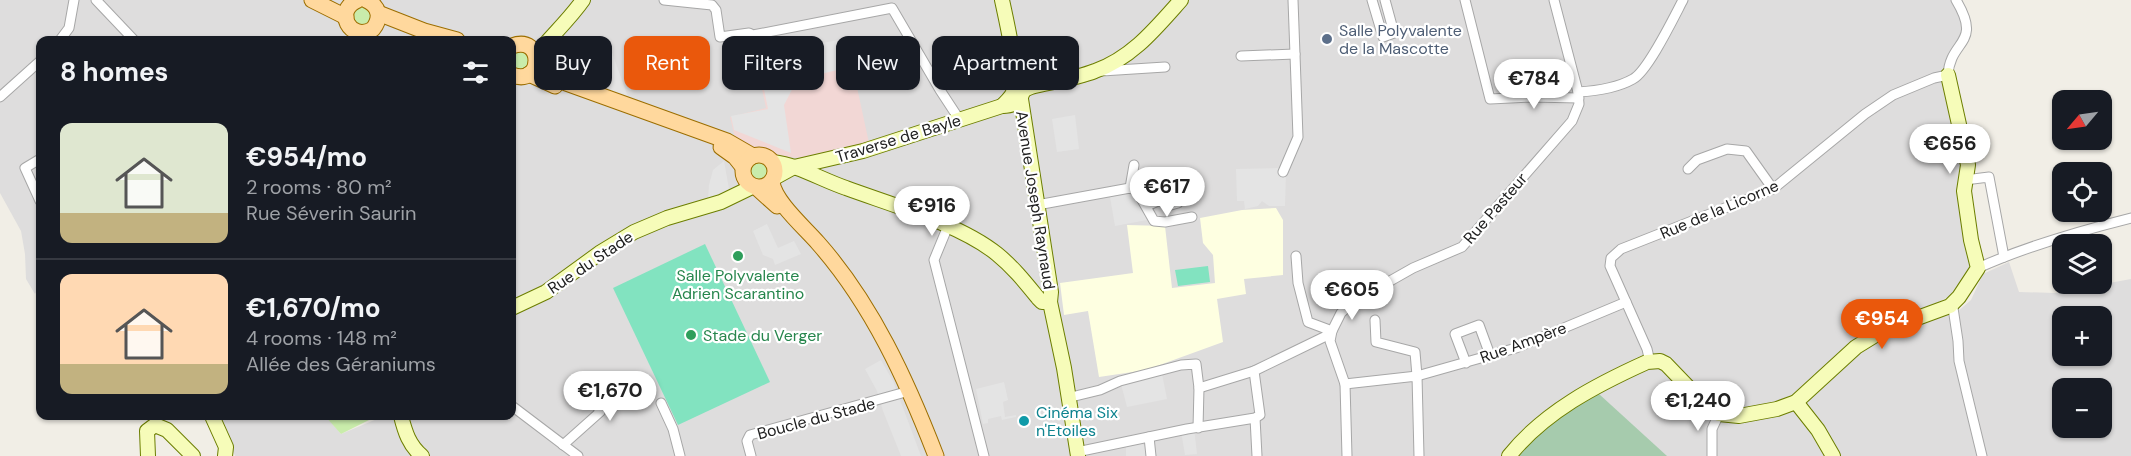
<!DOCTYPE html>
<html lang="en">
<head>
<meta charset="utf-8">
<style>
	:root { --surface:#171b24; --page:#242831; --text:#f1f3f6; --muted:#9ea1a6; --line:#363941; --accent:#ea580c }
	body { margin:0; font-family:"DM Sans",sans-serif; background:var(--page); color:var(--text); height:100vh; display:flex; flex-direction:column; font-size:22px; white-space:nowrap }
	* { box-sizing:border-box; margin:0 }
	p { font-size:20px; color:var(--muted) }
	.icon { flex:none; width:33px; height:33px; fill:none; stroke:currentColor; stroke-width:2; stroke-linecap:round; stroke-linejoin:round }
	.map { position:relative; flex:1; overflow:hidden }
	.drawer { position:absolute; left:36px; top:36px; width:480px; height:384px; display:flex; flex-direction:column; background:var(--surface); border-radius:12px; box-shadow:0 2px 4px #0004 }
	.drawer>* { flex:none }
	.top-card { position:absolute; left:534px; top:36px; width:570px; height:54px; display:flex; gap:12px }
	.needle { width:39px; rotate:241deg }
	.fabs { position:absolute; left:2052px; top:90px; display:grid; gap:12px }
	.fabs a { display:grid; place-items:center; width:60px; height:60px; border-radius:12px; background:var(--surface); box-shadow:0 2px 4px #0004; font-size:30px }
	.price { position:absolute; translate:-50% -51px; padding:0 14px; border-radius:21px; background:#fff; color:#222; font-size:20px; line-height:39px; filter:drop-shadow(0 2px 3px #0008) }
	.price::after { content:''; position:absolute; left:50%; top:36px; width:18px; height:14px; margin-left:-9px; background:inherit; clip-path:polygon(0 0,100% 0,50% 100%) }
	.price.selected { background:var(--accent); color:#fff }
	ul { padding:0; list-style:none }
	li { display:flex; align-items:center; gap:18px; height:150px; padding:0 24px }
	li+li { border-top:2px solid var(--line) }
	li span { display:grid; place-items:center; flex:none; width:168px; height:120px; border-radius:12px; color:#555 }
	li>.icon { margin-inline-start:auto }
	span .icon { width:72px; height:72px; fill:#fffc; stroke-width:1 }
	li b { font-size:26px }
	h2 { display:flex; justify-content:space-between; align-items:center; height:72px; padding:0 24px; font-size:26px }
	.tag { padding:0 21px; border-radius:12px; background:var(--surface); box-shadow:0 2px 4px #0004; font-size:21px; line-height:54px }
	.tag.selected { background:var(--accent); color:#fff }
	.map>svg:first-child { display:block }
	.residential { fill:#dedddd; fill-rule:evenodd }
	.commercial { fill:#f2d7d5 }
	.education { fill:#feffe1 }
	.grass { fill:#c9ecab }
	.cemetery { fill:#a6cbad }
	.pitch { fill:#82e3c0 }
	.parking { fill:#e4e4e4 }
	.lines { fill:none; stroke-linecap:round; stroke-linejoin:round }
	.street-casing { stroke:#a7a7a7; stroke-width:11 }
	.secondary-casing { stroke:#6c7e01; stroke-width:16 }
	.primary-casing { stroke:#9c6e00; stroke-width:17 }
	.street { stroke:#fff; stroke-width:9 }
	.secondary { stroke:#f6fcb9; stroke-width:14 }
	.primary { stroke:#ffd89d; stroke-width:15 }
	.service-dot { fill:#5c6f8a; stroke:#fff; stroke-width:2 }
	.leisure-dot { fill:#2e9e5b; stroke:#fff; stroke-width:2 }
	.culture-dot { fill:#0f9aa8; stroke:#fff; stroke-width:2 }
	.labels { text-anchor:middle; stroke-width:4.5; stroke-linejoin:round; paint-order:stroke }
	.service-label { font-size:16px; fill:#4e5e75; stroke:#fff; text-anchor:start }
	.street-label { font-size:16px; fill:#202020; stroke:#fff }
	.leisure-label { font-size:16px; fill:#27864d; stroke:#fff }
	.culture-label { font-size:16px; fill:#0d838f; stroke:#fff; text-anchor:start }
</style>
</head>
<body>
<div class="map">
<svg width="2131" height="456" viewBox="0 0 2131 456">
	<rect width="100%" height="100%" fill="#f1eee6"/>
	<g class="residential">
		<path d="M0 0H92L130 40H40V285L35 294 26 279 25 254 21 231 0 193Z"/>
		<path d="M102 0H1952L1963 17 1964 29 1946 63 1965 165 1970 266 1956 293 1882 331 1796 402 1829 456H235L217 416H326L341 434 384 416H512V40H139Z"/>
		<path d="M2009 262 2019 292 2055 293 2131 279V456H1837L1803 404 1867 345 1891 333 1941 315 1957 312 1971 300 1983 274ZM2062 316H2102V356H2062ZM2062 388H2102V428H2062Z"/>
	</g>
	<path class="commercial" d="M847 41 869 143 807 158 782 157 742 146 735 138 730 117 766 108 755 56Z"/>
	<path class="education" d="M1276 208 1283 220V275L1244 279 1246 294 1217 299 1223 342 1146 370 1099 377 1088 311 1064 315 1060 283 1133 273 1127 225 1165 226 1172 288 1215 283 1213 255 1203 243 1200 218 1242 210Z"/>
	<g class="grass">
		<path d="M351 4 377 8 363 33 346 12Z"/>
		<path d="M515 44 536 63 512 75V46Z"/>
		<circle cx="759" cy="171" r="16"/>
		<path d="M325 416H377L341 434Z"/>
	</g>
	<path class="cemetery" d="M1599 394 1667 456H1516C1537 429 1568 409 1599 394Z"/>
	<g class="pitch">
		<path d="M705 244 770 382 678 425 613 288Z"/>
		<path d="M1208 266 1210 282 1178 286 1175 270Z"/>
	</g>
	<g class="parking">
		<path d="M844 39 849 67 797 80 784 105 791 153 734 130 731 116 768 109 757 55Z"/>
		<path d="M563 43 610 47 628 97H624L559 72 556 57Z"/>
		<path d="M1075 115 1079 149 1057 152 1052 119Z"/>
		<path d="M724 161 729 189 708 200 709 185 713 170Z"/>
		<path d="M1278 168 1286 173 1285 206H1269L1262 201 1258 206 1245 209 1244 201H1237L1236 169Z"/>
		<path d="M1130 188 1144 206 1147 220 1115 226 1109 191Z"/>
		<path d="M767 224 778 248 794 241 801 254 775 265 773 259 763 255 753 231Z"/>
		<path d="M881 360 893 381 921 456H901L883 411 877 391 865 369Z"/>
		<path d="M1162 374 1167 399 1127 407 1121 384Z"/>
		<path d="M1004 382 1008 400 1003 402 1005 417 1016 415V417L1002 420 1001 416 988 419V423L983 424 976 389Z"/>
		<path d="M1194 428 1197 454 1185 455 1181 431Z"/>
		<path d="M1141 443 1148 448 1149 456H1126V445Z"/>
	</g>
	<g class="lines">
		<g class="street-casing">
			<g id="street">
				<path d="M96 0 134 40"/>
				<path d="M664 0 712 5 716 10 720 37 749 33 753 35 892 8 940 90 959 119"/>
				<path d="M1372 0 1383 37 1394 33 1385 0"/>
				<path d="M1465 0 1490 99 1531 97 1579 98"/>
				<path d="M60 40 69 28 74 0"/>
				<path d="M1241 56 1295 54"/>
				<path d="M1102 71 1165 67"/>
				<path d="M1578 92C1596 91 1617 88 1633 79 1648 71 1674 17 1683 0"/>
				<path d="M0 97 40 61"/>
				<path d="M40 159 25 168 40 201"/>
				<path d="M1688 169 1697 160 1727 149 1746 151 1773 189"/>
				<path d="M1283 172 1298 137 1293 0"/>
				<path d="M1965 180 1989 177 2004 257"/>
				<path d="M1130 188 1134 165"/>
				<path d="M1037 205 1130 188 1137 191 1154 221 1165 222 1192 217"/>
				<path d="M1147 206 1165 198 1171 205 1178 203"/>
				<path d="M948 226 934 260 984 456"/>
				<path d="M1296 256 1298 283 1308 322 1332 331 1330 341 1345 384 1417 376 1419 456"/>
				<path d="M1978 268C2027 246 2079 231 2131 218"/>
				<path d="M1950 306 1953 308 1958 341 1959 361 1982 456"/>
				<path d="M1375 320 1376 342 1415 352 1417 376 1516 348 1626 302"/>
				<path d="M1650 362 1647 349 1610 266 1611 258 1621 249 1773 189 1865 114 1893 95 1934 78 1948 75C1950 39 1983 45 1956 0"/>
				<path d="M1466 363 1455 334 1479 325 1490 355"/>
				<path d="M1345 384 1347 456"/>
				<path d="M1199 388 1254 371"/>
				<path d="M1067 398 1100 390 1120 381 1181 365 1196 364 1199 388 1198 428"/>
				<path d="M661 403 673 429 680 456"/>
				<path d="M512 406 578 456"/>
				<path d="M1255 418 1257 456"/>
				<path d="M1149 437 1151 456"/>
				<path d="M563 445 600 412 586 381"/>
				<path d="M1077 452 1187 429 1255 418 1260 415 1254 371 1324 337 1332 331 1341 313 1353 302 1413 268 1462 247 1572 121 1579 104 1578 92 1554 0"/>
				<path d="M751 456 747 441 750 435 902 393"/>
				<path d="M1712 456V429L1719 414"/>
			</g>
		</g>
		<g class="secondary-casing">
			<g id="secondary">
				<path d="M536 55C551 36 569 20 583 0"/>
				<path d="M1014 77C1024 65 1037 79 1050 81"/>
				<path d="M1024 90 1031 87C1051 82 1075 79 1095 71 1132 58 1156 28 1181 0"/>
				<path d="M1021 99 1051 292 1050 302 1064 368 1078 456"/>
				<path d="M1002 106C1007 101 1015 94 1015 86 1015 58 1008 28 1002 0"/>
				<path d="M773 162C798 165 822 180 846 188 892 205 960 224 997 254 1013 267 1025 282 1038 298L1042 302H1050"/>
				<path d="M774 178 794 167 863 151 1002 106C1013 106 1019 103 1023 92"/>
				<path d="M512 308 546 292 601 252 634 232 667 218 721 202 752 187"/>
				<path d="M1796 402 1818 430 1833 456"/>
				<path d="M212 416 226 447 225 456"/>
				<path d="M401 416C405 432 409 445 422 456"/>
				<path d="M148 456 147 431 155 425 167 430 193 456"/>
				<path d="M1509 456C1544 412 1596 385 1647 362L1660 361 1666 364 1691 390 1719 414 1739 416 1777 409 1796 402 1856 347 1882 331 1950 306 1959 297 1978 268 1971 240 1964 191 1968 165 1948 75"/>
			</g>
		</g>
		<g class="primary-casing">
			<g id="primary">
				<path d="M312 0 346 17"/>
				<path d="M358 0C333 10 350 43 373 29 382 17 379 6 366 0"/>
				<path d="M378 13 424 31 457 40"/>
				<path d="M512 46C544 34 544 87 512 75"/>
				<path d="M536 63 566 83 727 141 753 156"/>
				<path d="M529 74 555 86"/>
				<path d="M721 147 735 157 743 167"/>
				<circle cx="759" cy="171" r="16"/>
				<path d="M772 182C774 201 805 228 818 243 872 304 907 381 936 456"/>
				<path d="M757 188 777 206"/>
			</g>
		</g>
		<use href="#street" class="street"/>
		<use href="#secondary" class="secondary"/>
		<use href="#primary" class="primary"/>
	</g>
	<circle class="service-dot" cx="1327" cy="39" r="6"/>
	<g class="leisure-dot">
		<circle cx="738" cy="256" r="6"/>
		<circle cx="691" cy="335" r="6"/>
	</g>
	<circle class="culture-dot" cx="1024" cy="421" r="6"/>
	<g class="labels">
		<g class="service-label">
			<text x="1339" y="36">Salle Polyvalente<tspan x="1339" dy="18">de la Mascotte</tspan></text>
		</g>
		<g class="street-label">
			<text transform="translate(898 138) rotate(-17)" y="6">Traverse de Bayle</text>
			<text transform="translate(1036 200) rotate(81)" y="6">Avenue Joseph Raynaud</text>
			<text transform="translate(1495 208) rotate(-49)" y="6">Rue Pasteur</text>
			<text transform="translate(1719 209) rotate(-23)" y="6">Rue de la Licorne</text>
			<text transform="translate(590 262) rotate(-34)" y="6">Rue du Stade</text>
			<text transform="translate(1523 342) rotate(-20)" y="6">Rue Ampère</text>
			<text transform="translate(816 418) rotate(-15)" y="6">Boucle du Stade</text>
		</g>
		<g class="leisure-label">
			<text x="738" y="281">Salle Polyvalente<tspan x="738" dy="18">Adrien Scarantino</tspan></text>
			<text x="703" y="341" text-anchor="start">Stade du Verger</text>
		</g>
		<g class="culture-label">
			<text x="1036" y="418">Cinéma Six<tspan x="1036" dy="18">n'Etoiles</tspan></text>
		</g>
	</g>
</svg>
<div class="fabs">
<a><svg class="needle" viewBox="-14 -14 28 28"><path d="M0-13l5 13h-10z" fill="#e53935"/><path d="M0 13l5-13h-10z" fill="#9ea1a6"/></svg></a>
<a><svg class="icon" aria-label="locate" viewBox="0 0 24 24"><circle cx="12" cy="12" r="6"/><path d="M12 2v4M12 18v4M2 12h4M18 12h4"/></svg></a>
<a><svg class="icon" aria-label="layers" viewBox="0 0 24 24"><path d="M12 4l9 5-9 5-9-5zM3 14l9 5 9-5"/></svg></a>
<a>+</a>
<a>−</a>
</div>
<b class="price" style="left:1534px;top:110px">€784</b>
<b class="price" style="left:1950px;top:175px">€656</b>
<b class="price" style="left:1167px;top:218px">€617</b>
<b class="price" style="left:932px;top:237px">€916</b>
<b class="price" style="left:1352px;top:321px">€605</b>
<b class="price selected" style="left:1882px;top:350px">€954</b>
<b class="price" style="left:610px;top:422px">€1,670</b>
<b class="price" style="left:1698px;top:432px">€1,240</b>
<div class="top-card">
<a class="tag">Buy</a>
<a class="tag selected">Rent</a>
<a class="tag">Filters</a>
<a class="tag">New</a>
<a class="tag">Apartment</a>
</div>
<section class="drawer">
<h2>8 homes<svg class="icon" aria-label="filters" viewBox="0 0 24 24"><path d="M4 7h16M4 17h16"/><circle cx="9" cy="7" r="2"/><circle cx="15" cy="17" r="2"/></svg></h2>
<ul>
<li><span style="background:linear-gradient(#dfe7d0 75%,#c2b280 0)"><svg class="icon" aria-label="home" viewBox="0 0 24 24"><path d="M3 11l9-7 9 7M6 9v11h12V9"/></svg></span><div><b>€954/mo</b><p>2 rooms · 80 m²</p><p>Rue Séverin Saurin</p></div></li>
<li><span style="background:linear-gradient(#ffd9b3 75%,#c2b280 0)"><svg class="icon" aria-label="home" viewBox="0 0 24 24"><path d="M3 11l9-7 9 7M6 9v11h12V9"/></svg></span><div><b>€1,670/mo</b><p>4 rooms · 148 m²</p><p>Allée des Géraniums</p></div></li>
</ul>
</section>
</div>
</body>
</html>
